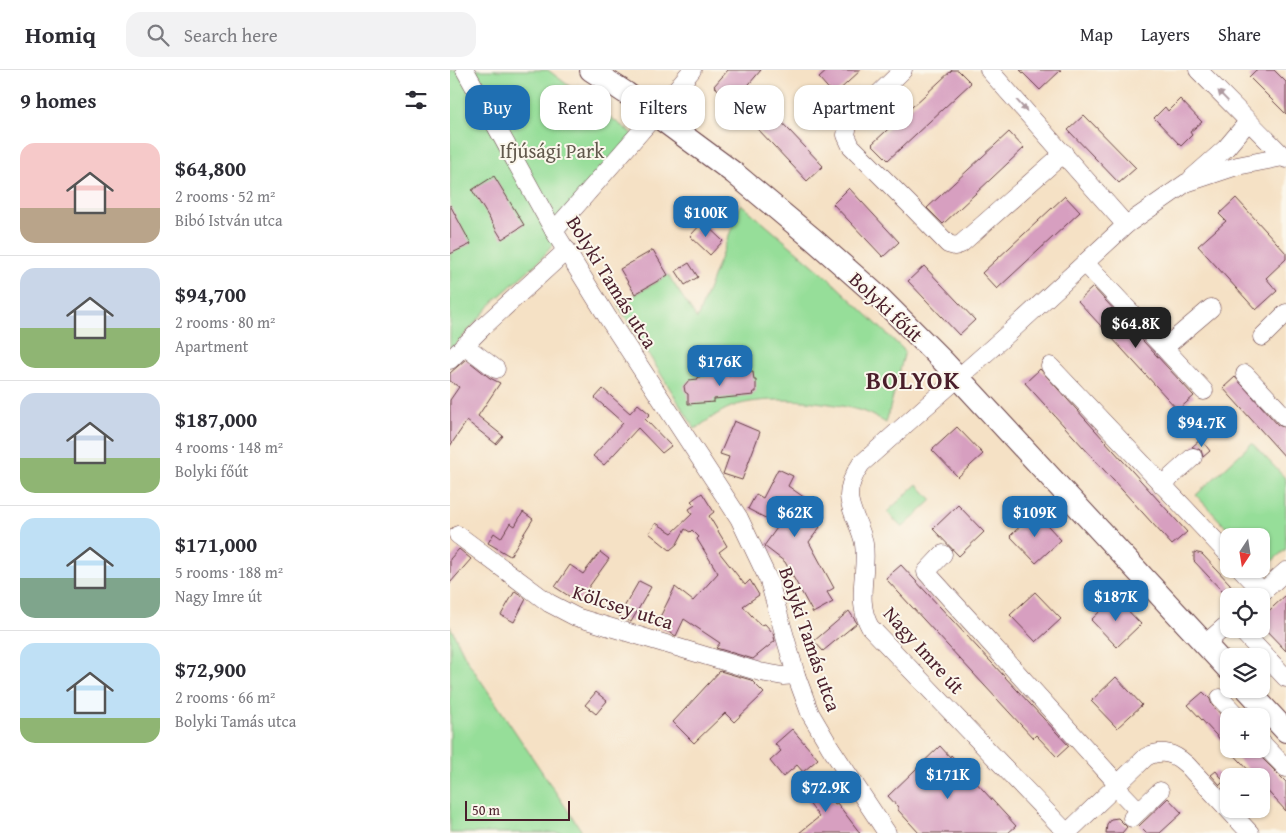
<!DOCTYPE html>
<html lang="en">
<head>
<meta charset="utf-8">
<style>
	:root { --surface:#fff; --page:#f2f2f3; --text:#2b2b33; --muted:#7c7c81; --line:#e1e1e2; --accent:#1f6fb2 }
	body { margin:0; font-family:"Gentium Book Plus",serif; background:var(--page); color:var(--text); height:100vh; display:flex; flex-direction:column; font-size:19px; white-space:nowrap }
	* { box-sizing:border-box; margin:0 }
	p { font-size:16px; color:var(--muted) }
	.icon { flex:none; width:28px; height:28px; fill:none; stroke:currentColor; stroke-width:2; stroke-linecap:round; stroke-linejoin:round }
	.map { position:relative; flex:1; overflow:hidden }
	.sheet { display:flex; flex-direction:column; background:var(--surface); width:450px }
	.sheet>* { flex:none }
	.hud { position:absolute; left:15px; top:15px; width:475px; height:45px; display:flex; gap:10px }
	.needle { width:32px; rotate:192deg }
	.buttons { position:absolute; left:770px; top:458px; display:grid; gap:10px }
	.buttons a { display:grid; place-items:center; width:50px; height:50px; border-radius:10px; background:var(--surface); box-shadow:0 1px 4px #0004; font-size:25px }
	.scale { position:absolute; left:15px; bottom:12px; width:105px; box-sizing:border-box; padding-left:5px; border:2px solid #4a1f2b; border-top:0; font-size:14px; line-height:18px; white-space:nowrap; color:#4a1f2b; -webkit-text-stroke:4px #fbf7ec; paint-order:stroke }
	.price { position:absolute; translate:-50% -42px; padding:0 11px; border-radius:10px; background:var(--accent); color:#fff; font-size:16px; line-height:32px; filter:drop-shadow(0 1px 2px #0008) }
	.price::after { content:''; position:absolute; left:50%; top:30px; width:15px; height:11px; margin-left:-8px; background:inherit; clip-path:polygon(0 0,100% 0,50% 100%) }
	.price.current { background:#222; color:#fff }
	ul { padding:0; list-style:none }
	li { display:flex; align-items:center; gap:15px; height:125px; padding:0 20px }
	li+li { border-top:1px solid var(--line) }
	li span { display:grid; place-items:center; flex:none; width:140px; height:100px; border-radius:15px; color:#555 }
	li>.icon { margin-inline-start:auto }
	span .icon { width:60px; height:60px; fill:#fffc; stroke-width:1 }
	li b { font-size:21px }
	h2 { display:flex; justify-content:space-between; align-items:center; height:60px; padding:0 20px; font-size:21px }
	.pill { padding:0 18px; border-radius:15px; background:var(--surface); box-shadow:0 1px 4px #0004; font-size:18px; line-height:45px }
	.pill.current { background:var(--accent); color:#fff }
	header { display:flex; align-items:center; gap:30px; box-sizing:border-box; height:70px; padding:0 25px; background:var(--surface); border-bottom:1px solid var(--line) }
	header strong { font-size:24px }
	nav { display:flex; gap:28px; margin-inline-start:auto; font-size:18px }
	.search { width:350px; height:45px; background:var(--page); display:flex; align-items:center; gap:12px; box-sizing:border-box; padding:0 18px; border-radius:15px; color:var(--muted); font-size:19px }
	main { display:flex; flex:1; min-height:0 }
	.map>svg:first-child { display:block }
	.green { fill:#96de99; stroke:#707e62 }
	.building { fill:#d79fc0 }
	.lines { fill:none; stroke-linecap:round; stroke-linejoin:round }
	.minor-casing { stroke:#643c42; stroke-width:19 }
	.major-casing { stroke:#643c42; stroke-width:24 }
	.minor { stroke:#fff; stroke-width:18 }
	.major { stroke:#fff; stroke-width:22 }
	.oneway { fill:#ae9aa0 }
	.labels { text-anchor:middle; stroke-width:4; stroke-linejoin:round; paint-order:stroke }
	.park-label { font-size:20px; fill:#61584c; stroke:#fbf7ec }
	.street-label { font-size:20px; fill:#4a1f2b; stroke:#fbf7ec }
	.district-label { font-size:25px; font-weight:bold; letter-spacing:1px; fill:#4a1f2b; stroke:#fbf7ec }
</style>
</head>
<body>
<header>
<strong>Homiq</strong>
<div class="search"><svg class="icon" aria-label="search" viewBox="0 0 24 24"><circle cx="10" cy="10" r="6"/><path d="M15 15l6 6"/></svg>Search here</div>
<nav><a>Map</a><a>Layers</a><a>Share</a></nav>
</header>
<main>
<section class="sheet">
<h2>9 homes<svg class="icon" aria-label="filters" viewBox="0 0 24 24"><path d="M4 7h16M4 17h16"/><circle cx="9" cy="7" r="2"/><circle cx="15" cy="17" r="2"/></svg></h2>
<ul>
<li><span style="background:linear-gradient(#f6c9c9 65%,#b9a48a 0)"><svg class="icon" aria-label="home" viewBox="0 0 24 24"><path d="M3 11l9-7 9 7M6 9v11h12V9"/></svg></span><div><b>$64,800</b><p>2 rooms · 52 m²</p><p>Bibó István utca</p></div></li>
<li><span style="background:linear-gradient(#c9d6e8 60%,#8fb573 0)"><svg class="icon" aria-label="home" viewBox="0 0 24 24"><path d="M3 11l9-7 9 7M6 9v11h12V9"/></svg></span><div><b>$94,700</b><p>2 rooms · 80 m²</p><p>Apartment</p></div></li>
<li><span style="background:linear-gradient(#c9d6e8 65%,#8fb573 0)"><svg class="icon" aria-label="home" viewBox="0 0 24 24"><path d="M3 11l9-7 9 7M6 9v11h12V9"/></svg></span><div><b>$187,000</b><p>4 rooms · 148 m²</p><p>Bolyki főút</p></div></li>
<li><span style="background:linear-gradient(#bfe0f5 60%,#7fa58c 0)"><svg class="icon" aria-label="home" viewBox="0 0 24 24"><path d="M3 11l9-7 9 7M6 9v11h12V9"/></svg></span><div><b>$171,000</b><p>5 rooms · 188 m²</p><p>Nagy Imre út</p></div></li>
<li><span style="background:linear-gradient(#bfe0f5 75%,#8fb573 0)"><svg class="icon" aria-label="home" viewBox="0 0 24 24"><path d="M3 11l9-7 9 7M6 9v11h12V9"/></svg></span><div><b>$72,900</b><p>2 rooms · 66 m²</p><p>Bolyki Tamás utca</p></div></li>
</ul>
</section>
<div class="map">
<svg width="836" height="763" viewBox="0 0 836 763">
	<rect width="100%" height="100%" fill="#fbf7ec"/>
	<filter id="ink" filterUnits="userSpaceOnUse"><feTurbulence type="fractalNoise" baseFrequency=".02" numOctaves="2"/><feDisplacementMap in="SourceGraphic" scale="10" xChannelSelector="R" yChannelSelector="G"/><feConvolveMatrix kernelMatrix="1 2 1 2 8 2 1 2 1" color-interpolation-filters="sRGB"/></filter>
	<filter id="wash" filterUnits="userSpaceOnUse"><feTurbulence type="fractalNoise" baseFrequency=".0096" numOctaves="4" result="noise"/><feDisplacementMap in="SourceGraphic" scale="20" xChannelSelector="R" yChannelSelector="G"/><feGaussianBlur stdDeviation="1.12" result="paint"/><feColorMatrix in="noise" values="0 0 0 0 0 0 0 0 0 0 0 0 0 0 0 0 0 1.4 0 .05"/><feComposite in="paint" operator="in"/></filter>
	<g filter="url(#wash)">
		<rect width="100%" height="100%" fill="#f5e1c5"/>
		<g class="green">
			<path d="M0 0H98L193 72 89 191 45 230 0 281Z"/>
			<path d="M291 134 378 208 455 281 436 353C429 349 422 344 415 342 382 331 313 324 281 337 268 342 256 352 245 359L168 235 218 205 247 249Z"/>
			<path d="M802 373 836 409V479L814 498 811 495V466H784L746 425Z"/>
			<path d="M467 414 482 430 452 458 437 442Z"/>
			<path d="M0 556 17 590 133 763H0Z"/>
		</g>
		<g id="blocks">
			<g class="building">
				<path d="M278 0H311L283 33 264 16Z"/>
				<path d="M378 0H411L384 25 369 8Z"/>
				<path d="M502 0H508L521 13 438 90 422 74Z"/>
				<path d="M570 0H611L590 20Z"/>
				<path d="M806 0H824L836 12V44L799 7Z"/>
				<path d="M730 29 752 52 740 62 742 65 731 76 704 48 715 37 718 41Z"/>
				<path d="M322 42 373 96 357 111 306 57Z"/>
				<path d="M634 45 686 98 669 113 618 60Z"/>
				<path d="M559 62 574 78 493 154 477 138Z"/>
				<path d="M44 106 74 155 52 169 22 120Z"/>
				<path d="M399 118 449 172 433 187 383 134Z"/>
				<path d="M615 126 630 142 547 219 532 203Z"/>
				<path d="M786 128 836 183V189L816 208 827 221 806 240 748 176 776 151 769 144Z"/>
				<path d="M0 135 21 174 0 184Z"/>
				<path d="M253 152 273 171 260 185 240 166Z"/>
				<path d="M203 180 218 205 185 224 170 199Z"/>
				<path d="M239 193 248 207 235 215 226 201Z"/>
				<path d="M474 196 525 250 509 265 458 211Z"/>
				<path d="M643 217 744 326 728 340 628 231Z"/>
				<path d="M16 289 40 308 50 313 28 346 53 366 46 374 17 351 0 376V330L9 317 0 311V303Z"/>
				<path d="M590 299 737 462 722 475 575 313Z"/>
				<path d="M303 302 304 310H306V322H303L304 325 264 329V332L238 334V324L235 322 234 316 239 310 248 309 247 307 280 305V303Z"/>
				<path d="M785 307 828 355 836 358V388L773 318Z"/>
				<path d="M153 319 180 343 188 334 200 344 195 349 221 376 212 383 188 358 154 395 143 386 173 353 145 328Z"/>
				<path d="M284 351 310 362 292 410 273 404 279 387 270 384Z"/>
				<path d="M507 357 533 384 508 407 482 380Z"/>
				<path d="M751 369 760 381 753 387 751 380 742 377Z"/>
				<path d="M328 399 343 406 338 416 365 435 359 443 367 449 365 453 370 457 359 472 384 518 377 522 383 532 363 543 335 492 314 476 329 455 298 439 306 424 313 428Z"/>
				<path d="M252 423 264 442 259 446 277 476 269 482 295 515 300 510 309 525 293 536 310 555 315 554 323 563 325 571 303 589 266 578 270 573 234 549 226 566 206 555 225 517 243 531 268 503 247 469 249 467 242 460 240 462 235 459 227 474 220 480 199 463 206 453 222 463 242 444 239 439 245 435 241 431Z"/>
				<path d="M508 435 534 462 509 486 483 459Z"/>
				<path d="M73 442 83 449 60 486 38 473 44 463 51 468 60 453 65 456Z"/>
				<path d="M585 442 611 470 586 493 560 466Z"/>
				<path d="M9 479 21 489 0 513V489Z"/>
				<path d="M150 482 159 489 128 532 105 517 120 495 133 504Z"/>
				<path d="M744 482 752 484 780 514 782 525 772 521 744 491Z"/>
				<path d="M451 495 619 676 607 687 586 665 583 668 437 510 436 508Z"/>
				<path d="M189 511 201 517 181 552 169 546Z"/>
				<path d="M65 521 76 529 64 552 51 545Z"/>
				<path d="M585 522 611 549 586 572 560 545Z"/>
				<path d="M836 525V581L811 555V548Z"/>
				<path d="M665 527 691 554 667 577 641 550Z"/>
				<path d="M399 541 407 553 373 581 364 571Z"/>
				<path d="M270 601 301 610 314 623 284 652 275 643 244 673 223 652Z"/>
				<path d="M666 607 692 635 667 658 641 631Z"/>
				<path d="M146 622 157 631 146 644 135 635Z"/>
				<path d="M753 622 760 629 762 635 779 653V679H803L836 712V741L811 714V706H804L738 635Z"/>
				<path d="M342 659 368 689 353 702 347 695 333 707 320 691 331 681 325 674Z"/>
				<path d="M490 676 500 687 501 685 566 756 558 763H469L448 740V737L438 726Z"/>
				<path d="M766 701 774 711 770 715 761 705Z"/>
				<path d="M368 710 385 734 387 733 410 763H349L369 747 351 722Z"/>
				<path d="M718 728 732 743 710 763H696L689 756Z"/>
				<path d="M668 748 677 757 672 763H656L657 754 661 749Z"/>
			</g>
		</g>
	</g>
	<g filter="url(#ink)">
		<use href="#blocks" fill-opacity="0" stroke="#643c42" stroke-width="1"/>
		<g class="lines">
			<g class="minor-casing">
				<g id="minor">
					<path d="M15 0 104 161 158 248 289 448 319 511 346 605 360 643 380 677 437 763"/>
					<path d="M453 0 398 54 396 65 401 76 460 135 498 174 505 176 511 174 614 83"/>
					<path d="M539 0 676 155"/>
					<path d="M748 0 836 89"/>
					<path d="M742 108 776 78 798 52"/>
					<path d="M104 161 206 44 242 0"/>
					<path d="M635 193 754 321"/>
					<path d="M812 267 836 243"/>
					<path d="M14 275 46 299"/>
					<path d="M714 278 761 238"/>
					<path d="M0 290 34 256 117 180"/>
					<path d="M600 296 779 485"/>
					<path d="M795 304 836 348"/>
					<path d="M712 415 743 387"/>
					<path d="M8 465 99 533 126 547 310 602 333 606 346 605"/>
					<path d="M493 484 476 502 667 713"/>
					<path d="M791 499 813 522"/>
					<path d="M808 526 836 501"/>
					<path d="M790 559 836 608"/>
					<path d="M755 574 779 553"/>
					<path d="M770 628 787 646"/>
					<path d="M811 672 836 698"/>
					<path d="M665 716 689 741"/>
					<path d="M682 748 710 721"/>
					<path d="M617 763 420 557C405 530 418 503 414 474 412 458 400 443 399 426 399 414 404 404 411 394L561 261 676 155 736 113 787 96 833 87"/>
					<path d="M617 763 696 687C713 679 724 683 737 695L800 763"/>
				</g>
			</g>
			<g class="major-casing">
				<g id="major">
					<path d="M141 0 176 23 284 103 363 169 430 228 493 291 779 600"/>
					<path d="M797 619 836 661"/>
				</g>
			</g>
			<use href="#minor" class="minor"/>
			<use href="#major" class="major"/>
		</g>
		<defs><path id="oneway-solid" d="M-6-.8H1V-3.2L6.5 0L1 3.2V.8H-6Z" transform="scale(1.25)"/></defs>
		<g class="oneway">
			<use href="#oneway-solid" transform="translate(773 26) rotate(-134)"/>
			<use href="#oneway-solid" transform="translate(572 36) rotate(48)"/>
		</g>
	</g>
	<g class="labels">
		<g class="park-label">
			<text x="102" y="88">Ifjúsági Park</text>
		</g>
		<g class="street-label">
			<text transform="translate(162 212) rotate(58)" y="7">Bolyki Tamás utca</text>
			<text transform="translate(436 237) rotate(43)" y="7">Bolyki főút</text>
			<text transform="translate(173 537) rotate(18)" y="7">Kölcsey utca</text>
			<text transform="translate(360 569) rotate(71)" y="7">Bolyki Tamás utca</text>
			<text transform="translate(474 580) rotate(48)" y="7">Nagy Imre út</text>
		</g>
		<g class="district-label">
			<text x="463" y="319">BOLYOK</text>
		</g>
	</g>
</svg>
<div class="buttons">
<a><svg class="needle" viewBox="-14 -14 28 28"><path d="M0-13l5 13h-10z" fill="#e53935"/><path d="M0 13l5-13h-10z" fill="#7c7c81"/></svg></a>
<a><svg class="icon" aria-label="locate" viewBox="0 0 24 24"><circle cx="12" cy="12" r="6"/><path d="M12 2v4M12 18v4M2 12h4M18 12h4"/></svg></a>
<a><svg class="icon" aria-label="layers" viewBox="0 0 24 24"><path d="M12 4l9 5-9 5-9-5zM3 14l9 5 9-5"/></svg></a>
<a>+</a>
<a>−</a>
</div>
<div class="scale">50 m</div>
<b class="price" style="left:256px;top:168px">$100K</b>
<b class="price current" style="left:686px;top:279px">$64.8K</b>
<b class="price" style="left:270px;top:317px">$176K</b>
<b class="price" style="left:752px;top:378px">$94.7K</b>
<b class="price" style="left:345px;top:468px">$62K</b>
<b class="price" style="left:585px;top:468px">$109K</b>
<b class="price" style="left:666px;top:552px">$187K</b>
<b class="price" style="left:498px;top:730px">$171K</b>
<b class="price" style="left:376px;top:743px">$72.9K</b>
<div class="hud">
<a class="pill current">Buy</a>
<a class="pill">Rent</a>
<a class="pill">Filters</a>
<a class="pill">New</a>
<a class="pill">Apartment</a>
</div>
</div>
</main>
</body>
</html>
